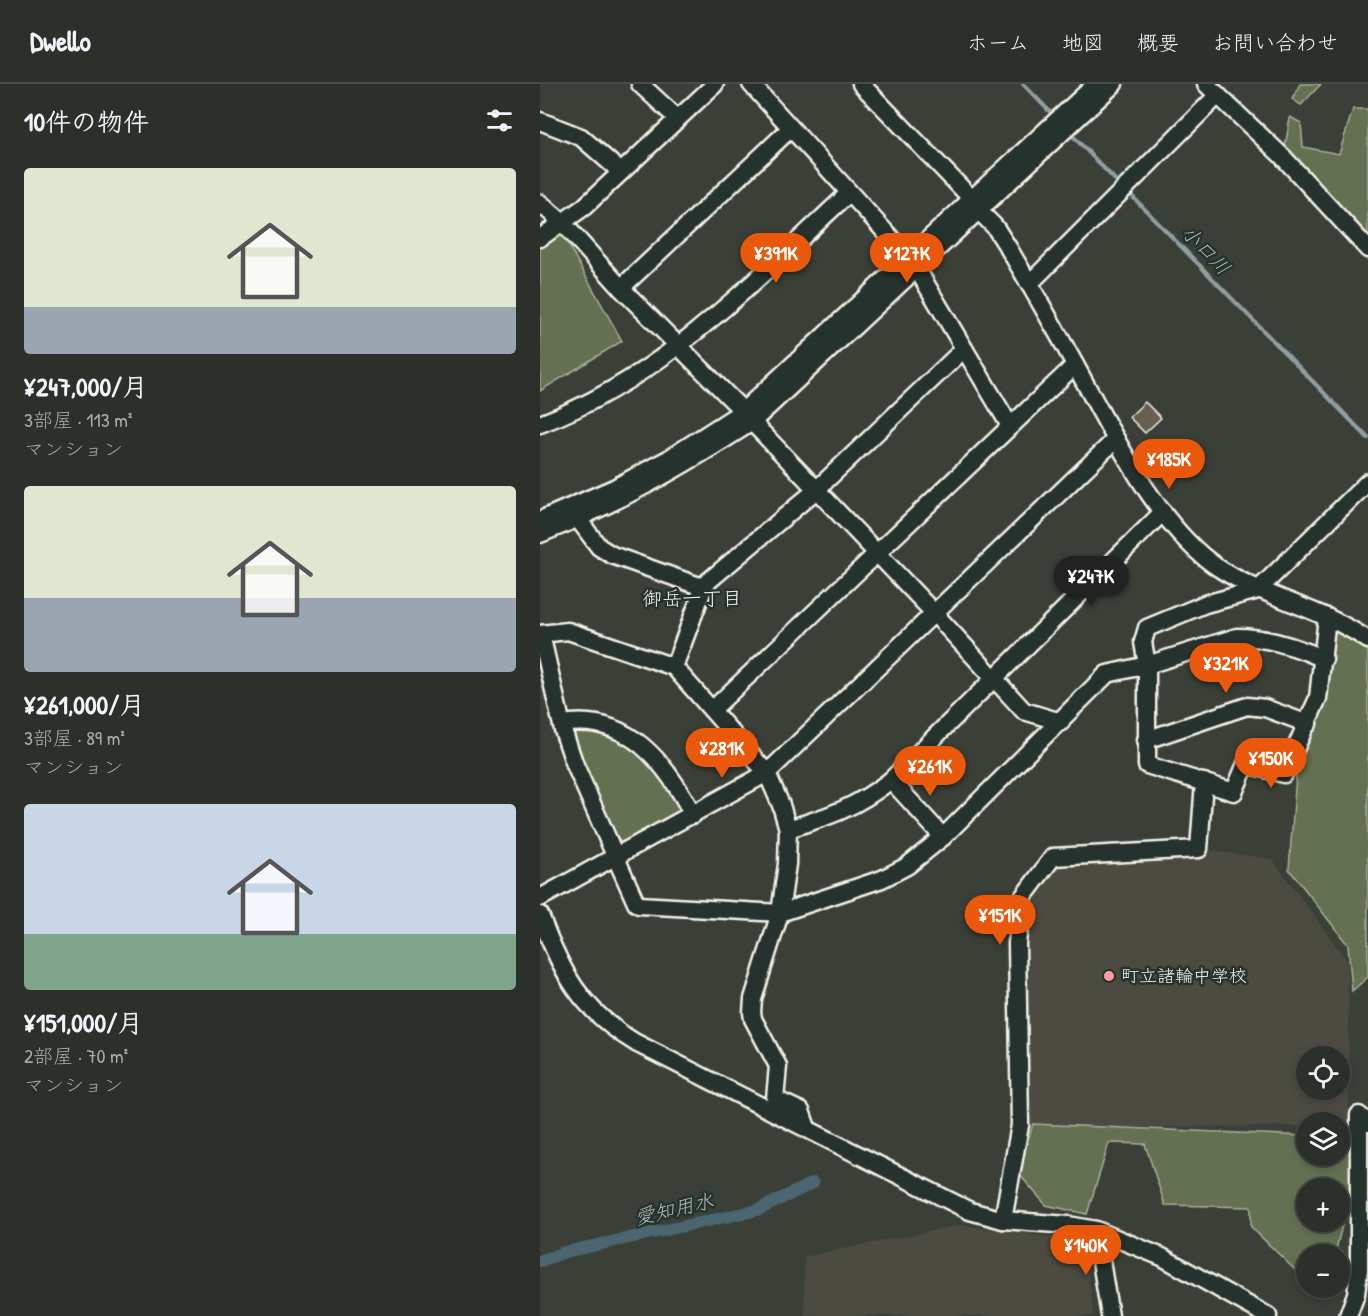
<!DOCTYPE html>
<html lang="ja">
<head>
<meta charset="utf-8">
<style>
	:root { --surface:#2c302a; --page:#383c36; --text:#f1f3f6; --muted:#a6a9a8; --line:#484b47; --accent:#ea580c }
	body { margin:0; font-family:"Patrick Hand","Klee One",sans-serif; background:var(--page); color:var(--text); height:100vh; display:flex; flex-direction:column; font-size:22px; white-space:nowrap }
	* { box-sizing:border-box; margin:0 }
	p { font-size:20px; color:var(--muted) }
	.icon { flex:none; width:33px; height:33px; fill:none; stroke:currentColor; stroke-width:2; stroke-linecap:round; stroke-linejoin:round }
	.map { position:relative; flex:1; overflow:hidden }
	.details { display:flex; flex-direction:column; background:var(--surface); width:540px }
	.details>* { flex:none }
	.tools { position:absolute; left:756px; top:962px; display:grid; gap:12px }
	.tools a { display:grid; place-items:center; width:54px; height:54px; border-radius:50%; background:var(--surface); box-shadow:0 3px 9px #0003,0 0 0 2px var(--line); font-size:30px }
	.price { position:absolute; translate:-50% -51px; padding:0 14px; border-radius:21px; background:var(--accent); color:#fff; font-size:20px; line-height:39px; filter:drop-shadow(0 2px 3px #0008) }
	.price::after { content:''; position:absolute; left:50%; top:36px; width:18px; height:14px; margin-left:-9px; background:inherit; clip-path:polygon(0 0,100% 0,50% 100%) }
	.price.active { background:#222; color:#fff }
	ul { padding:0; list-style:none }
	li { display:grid; align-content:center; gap:12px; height:318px; padding:0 24px }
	li span { display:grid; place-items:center; height:186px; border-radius:6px; color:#555 }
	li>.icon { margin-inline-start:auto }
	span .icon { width:108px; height:108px; fill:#fffc; stroke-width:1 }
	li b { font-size:26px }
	h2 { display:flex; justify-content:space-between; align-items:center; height:72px; padding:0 24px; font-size:26px }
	header { display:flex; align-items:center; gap:36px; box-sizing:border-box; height:84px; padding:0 30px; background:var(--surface); border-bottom:2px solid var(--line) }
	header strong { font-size:28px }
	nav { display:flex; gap:33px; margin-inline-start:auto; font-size:21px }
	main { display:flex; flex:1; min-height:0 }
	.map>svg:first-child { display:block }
	.built { fill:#4b4c43; fill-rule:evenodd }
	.green { fill:#637051; stroke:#acb09c; stroke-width:1.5; fill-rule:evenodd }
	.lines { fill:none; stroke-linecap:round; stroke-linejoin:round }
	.stream { stroke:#8f9ea1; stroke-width:4 }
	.canal { stroke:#4b6671; stroke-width:12 }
	.building { fill:#685e53; stroke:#f4f1e8; stroke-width:1.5 }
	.minor-casing { stroke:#f4f1e8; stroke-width:21 }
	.minor { stroke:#26332d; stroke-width:16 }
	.poi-dot { fill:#ff9aa2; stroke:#26332d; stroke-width:2 }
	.labels { text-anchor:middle; stroke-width:5; stroke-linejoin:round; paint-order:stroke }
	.poi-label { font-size:18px; fill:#f4f1e8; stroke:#26332d; text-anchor:start }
	.water-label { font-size:20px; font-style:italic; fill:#b0b9b8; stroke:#26332d }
	.neighbourhood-label { font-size:20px; fill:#f4f1e8; stroke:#26332d }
</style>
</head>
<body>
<header>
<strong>Dwello</strong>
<nav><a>ホーム</a><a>地図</a><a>概要</a><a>お問い合わせ</a></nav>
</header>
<main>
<section class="details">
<h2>10件の物件<svg class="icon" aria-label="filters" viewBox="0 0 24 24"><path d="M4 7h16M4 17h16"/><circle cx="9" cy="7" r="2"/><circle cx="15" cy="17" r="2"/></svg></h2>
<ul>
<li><span style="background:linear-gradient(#dfe7d0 75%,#9aa5b1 0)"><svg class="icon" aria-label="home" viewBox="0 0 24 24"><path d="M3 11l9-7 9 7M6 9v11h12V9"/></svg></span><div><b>¥247,000/月</b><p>3部屋 · 113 m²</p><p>マンション</p></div></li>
<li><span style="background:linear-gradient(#dfe7d0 60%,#9aa5b1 0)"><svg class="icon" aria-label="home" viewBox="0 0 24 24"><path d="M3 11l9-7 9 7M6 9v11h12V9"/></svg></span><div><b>¥261,000/月</b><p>3部屋 · 89 m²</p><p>マンション</p></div></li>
<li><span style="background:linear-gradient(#c9d6e8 70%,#7fa58c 0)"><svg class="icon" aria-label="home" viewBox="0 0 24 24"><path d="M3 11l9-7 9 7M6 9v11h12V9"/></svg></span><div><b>¥151,000/月</b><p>2部屋 · 70 m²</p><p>マンション</p></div></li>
</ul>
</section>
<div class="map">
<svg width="828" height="1232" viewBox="0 0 828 1232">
	<rect width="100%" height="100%" fill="#3a4038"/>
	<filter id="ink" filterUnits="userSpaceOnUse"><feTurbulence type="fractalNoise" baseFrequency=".0167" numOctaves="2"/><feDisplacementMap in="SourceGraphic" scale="12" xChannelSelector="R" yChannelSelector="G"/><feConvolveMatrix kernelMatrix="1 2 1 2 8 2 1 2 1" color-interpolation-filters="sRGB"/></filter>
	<g filter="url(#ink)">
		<g class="built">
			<path d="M666 766 732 775 808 878 809 1042H800V1038H766V1042L490 1044 487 814 515 777ZM766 972H800V1005H766Z"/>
			<path d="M421 1141 545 1158 553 1232H265L264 1173Z"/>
		</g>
		<g class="green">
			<path d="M760 0H781L761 21 752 15Z"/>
			<path d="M813 25H828V153L745 64 750 33 761 39 763 63 799 70Z"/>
			<path d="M20 146 82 257 0 307V157Z"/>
			<path d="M796 546 828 567V893L812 907 808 861 749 785 757 678 791 550Z"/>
			<path d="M49 646 92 662 143 720 144 728 78 761 30 648Z"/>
			<path d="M493 1040 766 1052V1071H800V1054H809L811 1105 795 1170H766V1182L754 1185 711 1143V1123L625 1121 605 1060 569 1059 547 1130 506 1121 478 1089ZM766 1104H800V1137H766Z"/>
		</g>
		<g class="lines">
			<g class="stream">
				<path d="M483 0 514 32"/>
				<path d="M529 48 580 101"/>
				<path d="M588 108 828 354"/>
			</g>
			<path class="canal" d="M0 1177 25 1168 218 1126 273 1099"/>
		</g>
		<path class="building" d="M605 318 621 334 605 349 589 333Z"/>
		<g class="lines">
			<g class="minor-casing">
				<g id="minor">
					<path d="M100 0 137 34"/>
					<path d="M211 0 369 174"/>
					<path d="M321 0 432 115"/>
					<path d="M666 0 742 72 828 165"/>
					<path d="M0 37 41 53 81 88"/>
					<path d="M0 119 23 139 81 204 203 327"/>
					<path d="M440 128 455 143 469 165C493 206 516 246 539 288 573 350 618 443 677 483 724 514 782 524 828 556"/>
					<path d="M0 154 44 123 175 0"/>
					<path d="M377 185 470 342"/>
					<path d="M489 200 678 11"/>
					<path d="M81 204 250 45"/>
					<path d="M212 338 395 530 484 627 521 638"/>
					<path d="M0 340C123 294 214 197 308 110"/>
					<path d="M38 435 59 463 72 471 162 503"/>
					<path d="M0 436 74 404 128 375 203 327 556 0"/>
					<path d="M0 450C77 420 142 383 212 338L574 0"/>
					<path d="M787 533 778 614 744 690 706 680 694 708 607 681V581L603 558 607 544 665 520 718 506 828 398"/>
					<path d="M0 550 28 547 134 583 227 689 241 721 248 745 247 780 240 829 213 915 212 928 213 935 238 982 235 1015 261 1027 266 1041"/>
					<path d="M1 550 23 646 35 681 96 819 99 821 240 829 342 795 367 782 403 753 567 590 607 581 697 553C727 553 757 563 784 575"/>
					<path d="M134 583 165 500 275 407 424 265"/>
					<path d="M172 626 535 281"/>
					<path d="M22 640C87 629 126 678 153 731"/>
					<path d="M606 656 707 622 725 624 768 640"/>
					<path d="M351 696 403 753"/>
					<path d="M248 745C290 732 315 724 351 696L623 428"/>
					<path d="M0 814 227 689 576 355"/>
					<path d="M0 831C22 890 41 926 96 959L430 1127 463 1136 528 1141 556 1146 622 1173 728 1232"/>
					<path d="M463 1136 480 1041 477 859 483 813 513 773 659 765 664 698"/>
					<path d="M556 1146 570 1232"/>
					<path d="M808 1232 816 1210 819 1186V1031L828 1039"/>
				</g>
			</g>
			<use href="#minor" class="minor"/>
		</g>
	</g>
	<circle class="poi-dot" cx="569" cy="892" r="6"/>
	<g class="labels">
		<g class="poi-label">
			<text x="581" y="898">町立諸輪中学校</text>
		</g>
		<g class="water-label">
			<text transform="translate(666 166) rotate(46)" y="7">小口川</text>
			<text transform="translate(134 1125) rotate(-13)" y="7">愛知用水</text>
		</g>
		<g class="neighbourhood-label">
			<text x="152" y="521">御岳一丁目</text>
		</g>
	</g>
</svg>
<div class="tools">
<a><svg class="icon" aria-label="locate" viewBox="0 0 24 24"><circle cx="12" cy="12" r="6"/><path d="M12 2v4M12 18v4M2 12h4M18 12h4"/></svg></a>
<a><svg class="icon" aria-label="layers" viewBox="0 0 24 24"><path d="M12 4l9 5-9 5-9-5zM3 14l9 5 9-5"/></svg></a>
<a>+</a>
<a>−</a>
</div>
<b class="price" style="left:236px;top:200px">¥391K</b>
<b class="price" style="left:367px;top:200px">¥127K</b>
<b class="price" style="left:629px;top:406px">¥185K</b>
<b class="price active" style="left:551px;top:523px">¥247K</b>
<b class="price" style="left:686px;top:610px">¥321K</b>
<b class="price" style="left:182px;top:695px">¥281K</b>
<b class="price" style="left:731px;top:705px">¥150K</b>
<b class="price" style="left:390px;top:713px">¥261K</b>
<b class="price" style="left:460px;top:862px">¥151K</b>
<b class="price" style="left:546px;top:1192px">¥140K</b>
</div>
</main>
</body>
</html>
